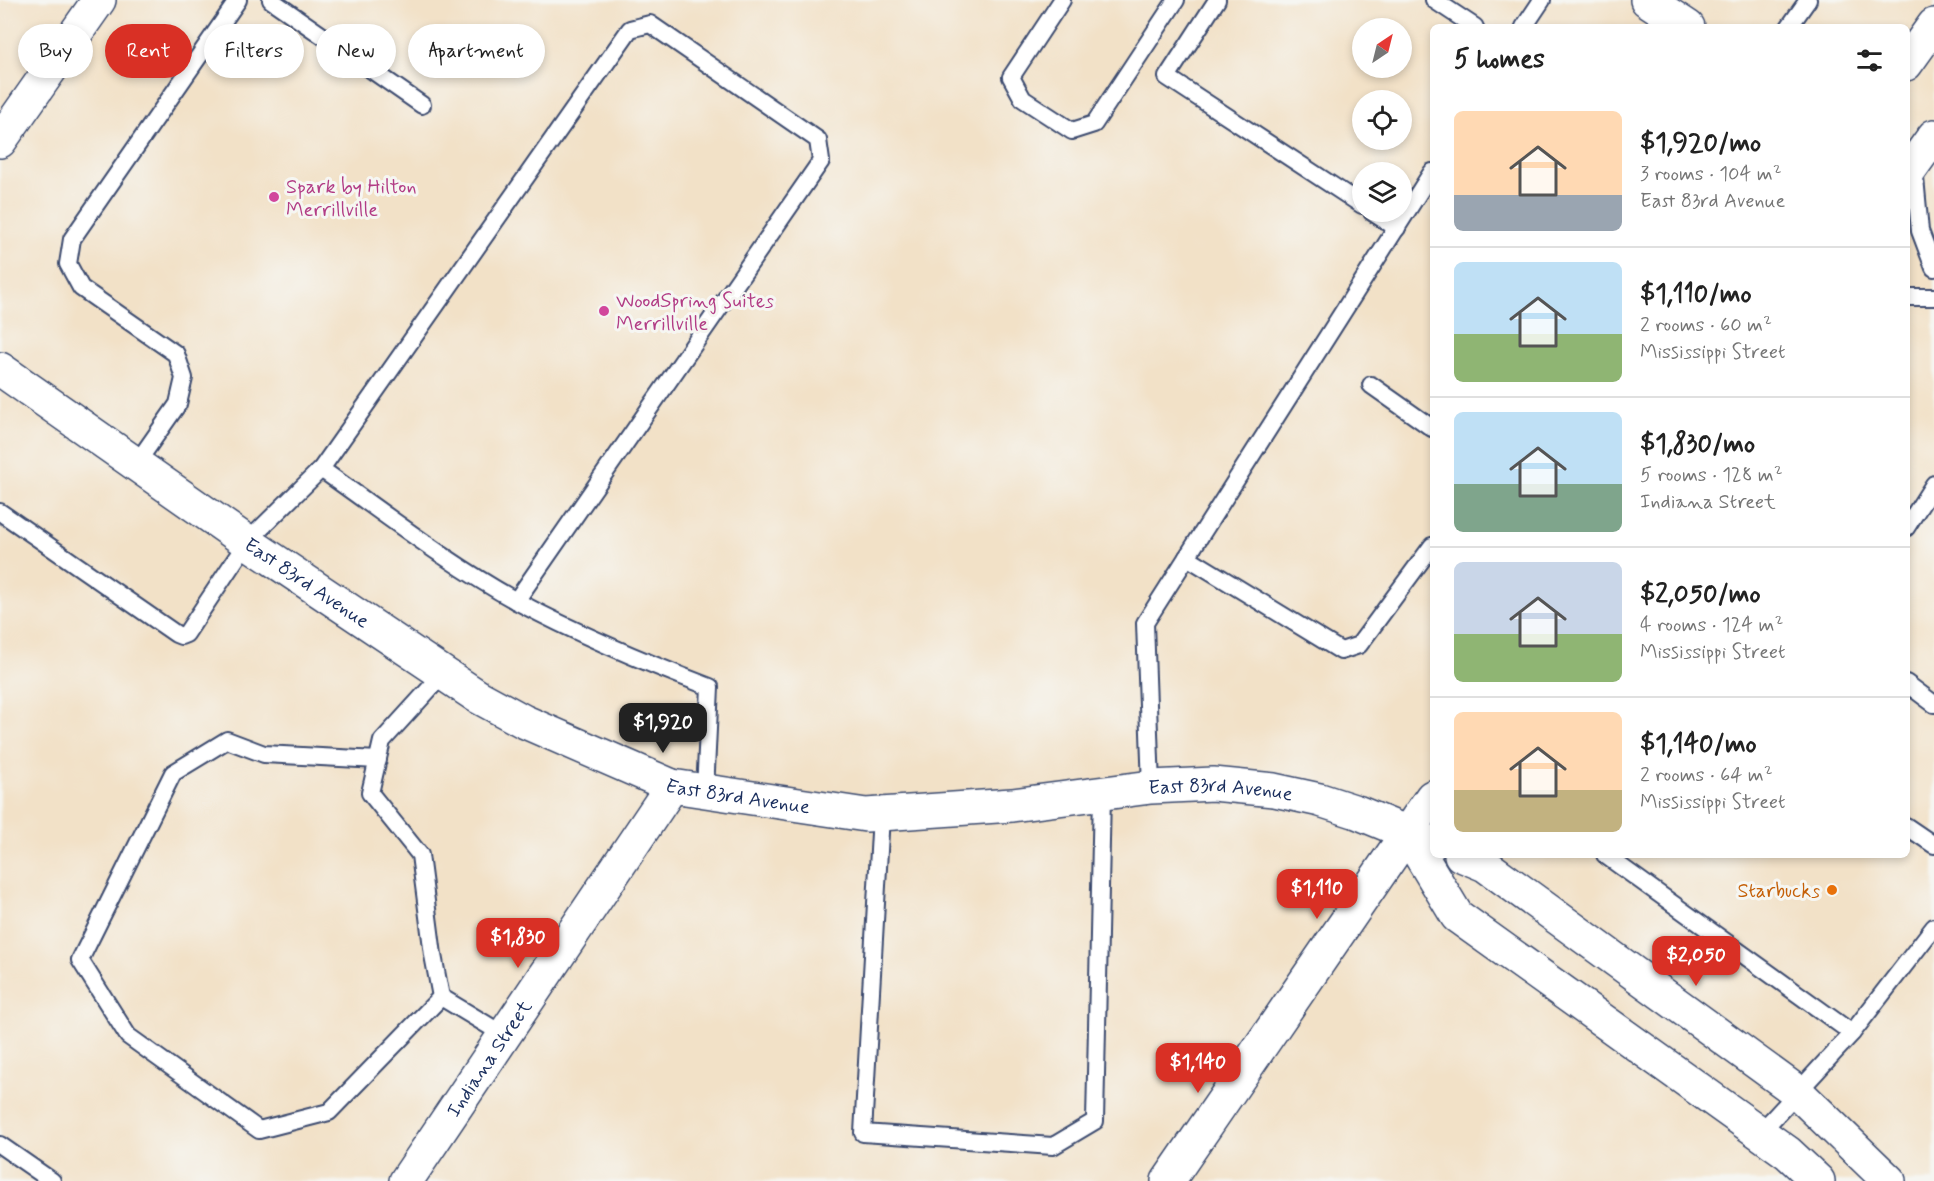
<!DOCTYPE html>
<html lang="en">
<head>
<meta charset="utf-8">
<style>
	:root { --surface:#fff; --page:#f6f6f6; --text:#222; --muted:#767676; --line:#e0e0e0; --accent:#d93025 }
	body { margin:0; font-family:Mynerve,sans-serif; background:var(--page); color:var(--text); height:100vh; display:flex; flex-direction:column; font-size:22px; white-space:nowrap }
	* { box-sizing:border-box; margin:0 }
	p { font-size:20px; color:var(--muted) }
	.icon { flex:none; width:33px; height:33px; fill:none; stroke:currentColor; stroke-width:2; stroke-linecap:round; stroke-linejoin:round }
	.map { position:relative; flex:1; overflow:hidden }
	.panel { position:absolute; left:1430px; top:24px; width:480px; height:834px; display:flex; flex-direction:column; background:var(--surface); border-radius:9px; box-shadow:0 3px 9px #0003 }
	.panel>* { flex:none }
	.hud { position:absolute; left:18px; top:24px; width:570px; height:54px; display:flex; gap:12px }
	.needle { width:39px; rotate:35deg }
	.buttons { position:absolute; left:1352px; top:18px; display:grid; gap:12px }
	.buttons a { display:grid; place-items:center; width:60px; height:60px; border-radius:50%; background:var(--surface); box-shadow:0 3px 9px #0003; font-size:30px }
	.price { position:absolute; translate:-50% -51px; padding:0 14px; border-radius:12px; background:var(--accent); color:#fff; font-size:20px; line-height:39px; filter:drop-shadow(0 2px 3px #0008) }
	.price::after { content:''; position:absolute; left:50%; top:36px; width:18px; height:14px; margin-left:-9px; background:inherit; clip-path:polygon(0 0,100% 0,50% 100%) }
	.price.current { background:#222; color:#fff }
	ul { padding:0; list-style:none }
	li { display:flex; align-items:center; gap:18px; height:150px; padding:0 24px }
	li+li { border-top:2px solid var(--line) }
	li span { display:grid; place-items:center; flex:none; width:168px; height:120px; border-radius:9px; color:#555 }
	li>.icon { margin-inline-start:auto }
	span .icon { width:72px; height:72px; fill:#fffc; stroke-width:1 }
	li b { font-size:26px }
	h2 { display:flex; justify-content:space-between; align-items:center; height:72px; padding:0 24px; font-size:26px }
	.pill { padding:0 21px; border-radius:27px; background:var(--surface); box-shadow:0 3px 9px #0003; font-size:21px; line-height:54px }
	.pill.current { background:var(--accent); color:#fff }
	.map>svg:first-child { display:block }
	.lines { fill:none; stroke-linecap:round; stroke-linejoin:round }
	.service-casing { stroke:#3b4a6e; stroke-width:20 }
	.minor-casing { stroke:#3b4a6e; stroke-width:36 }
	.tertiary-casing { stroke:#3b4a6e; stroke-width:36 }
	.service { stroke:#fff; stroke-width:16 }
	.minor { stroke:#fff; stroke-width:33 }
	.tertiary { stroke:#fff; stroke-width:33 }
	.hotel-dot { fill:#d1479c; stroke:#f6f6f2; stroke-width:2 }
	.food-dot { fill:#e8710a; stroke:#f6f6f2; stroke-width:2 }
	.labels { text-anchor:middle; stroke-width:6; stroke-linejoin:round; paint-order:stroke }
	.hotel-label { font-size:20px; fill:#b23c85; stroke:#f6f6f2; text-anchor:start }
	.street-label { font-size:20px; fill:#1b2f5e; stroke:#f6f6f2 }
	.food-label { font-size:20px; fill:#c56008; stroke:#f6f6f2; text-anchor:end }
</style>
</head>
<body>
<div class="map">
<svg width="1934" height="1181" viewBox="0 0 1934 1181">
	<rect width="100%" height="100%" fill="#f6f6f2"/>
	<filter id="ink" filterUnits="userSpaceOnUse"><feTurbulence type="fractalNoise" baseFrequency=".0167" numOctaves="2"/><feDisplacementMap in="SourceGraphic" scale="12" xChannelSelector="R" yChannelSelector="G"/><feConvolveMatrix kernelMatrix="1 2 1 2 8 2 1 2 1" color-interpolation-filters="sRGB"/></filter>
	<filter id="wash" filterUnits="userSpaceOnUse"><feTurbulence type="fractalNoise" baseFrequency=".008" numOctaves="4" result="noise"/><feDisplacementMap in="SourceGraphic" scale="24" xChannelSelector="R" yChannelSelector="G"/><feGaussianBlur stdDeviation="1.35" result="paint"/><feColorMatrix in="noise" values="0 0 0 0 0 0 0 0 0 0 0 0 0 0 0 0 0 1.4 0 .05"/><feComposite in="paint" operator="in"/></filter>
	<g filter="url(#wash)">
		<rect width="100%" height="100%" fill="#f2e1c7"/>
	</g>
	<g filter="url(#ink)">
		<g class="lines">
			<g class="service-casing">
				<g id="service">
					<path d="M271 0 422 105"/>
					<path d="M1062 0 1011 77 1023 99 1072 131 1094 124 1176 0"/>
					<path d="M1217 0 1167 77 1362 205"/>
					<path d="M1434 0 1475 27"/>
					<path d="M1524 27 1542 0"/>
					<path d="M1789 27 1808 0"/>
					<path d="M1914 167 1920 231 1934 268"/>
					<path d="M1372 212 1397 228"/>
					<path d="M1906 297H1934"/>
					<path d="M1371 385 1432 428"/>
					<path d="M136 464 178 404 184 378 176 354 81 288 68 264 72 239 238 0"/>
					<path d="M321 469C385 514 449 564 518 602 580 635 644 662 710 687L705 791"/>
					<path d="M0 512 176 634 181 636 186 634 247 542 321 469 630 29 650 24 818 140 821 161 516 601"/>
					<path d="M1906 528 1934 484"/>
					<path d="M1187 557 1341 651 1359 645 1432 546"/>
					<path d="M443 674 382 741 370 793 420 855 433 955 441 997 504 1035"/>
					<path d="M1906 683 1934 704"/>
					<path d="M378 760 264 754 227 740 173 773 80 960 128 1036 259 1130 329 1112 441 997"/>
					<path d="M1151 787 1145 623 1432 172"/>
					<path d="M881 815 863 1133 1053 1146 1095 1121 1102 794"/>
					<path d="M1906 826 1934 845"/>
					<path d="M1605 855 1852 1033"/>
					<path d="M1760 1133 1852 1033 1934 927"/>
					<path d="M0 1145 52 1181"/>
				</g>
			</g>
			<g class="minor-casing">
				<g id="minor">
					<path d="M1647 0 1688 27"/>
					<path d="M0 141 99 0"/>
					<path id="s1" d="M0 369 247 542 477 696 523 721 672 786 866 815 1012 805 1151 787 1213 784 1274 790 1320 800 1357 812 1432 843"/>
					<path d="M1407 833 1457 916 1788 1153 1818 1181"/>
					<path d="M1461 855 1485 865 1796 1091 1889 1181"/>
					<path id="s2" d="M406 1181 672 786"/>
				</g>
			</g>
			<g class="tertiary-casing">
				<g id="tertiary">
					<path d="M1906 64 1934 25"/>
					<path d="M1906 175 1934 136"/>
					<path d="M1168 1181 1432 797"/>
				</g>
			</g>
			<use href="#service" class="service"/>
			<use href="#minor" class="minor"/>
			<use href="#tertiary" class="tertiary"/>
		</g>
	</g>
	<g class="hotel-dot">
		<circle cx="274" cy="197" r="6"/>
		<circle cx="604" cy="311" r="6"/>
	</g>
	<circle class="food-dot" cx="1832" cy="890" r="6"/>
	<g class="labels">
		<g class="hotel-label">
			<text x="286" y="193">Spark by Hilton<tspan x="286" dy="23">Merrillville</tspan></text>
			<text x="616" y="307">WoodSpring Suites<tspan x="616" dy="23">Merrillville</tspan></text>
		</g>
		<g class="street-label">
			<text dy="7" stroke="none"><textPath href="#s1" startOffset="374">East 83rd Avenue</textPath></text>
			<text dy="7" stroke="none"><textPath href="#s1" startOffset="1346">East 83rd Avenue</textPath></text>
			<text dy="7" stroke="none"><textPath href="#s1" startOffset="860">East 83rd Avenue</textPath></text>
			<text dy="7" stroke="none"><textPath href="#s2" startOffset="148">Indiana Street</textPath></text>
		</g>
		<g class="food-label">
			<text x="1820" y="897">Starbucks</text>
		</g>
	</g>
</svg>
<div class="buttons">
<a><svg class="needle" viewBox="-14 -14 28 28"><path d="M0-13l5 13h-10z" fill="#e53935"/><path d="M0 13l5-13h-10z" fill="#767676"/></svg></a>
<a><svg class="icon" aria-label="locate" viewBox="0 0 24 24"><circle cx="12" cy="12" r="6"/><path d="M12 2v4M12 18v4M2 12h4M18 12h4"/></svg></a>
<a><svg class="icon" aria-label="layers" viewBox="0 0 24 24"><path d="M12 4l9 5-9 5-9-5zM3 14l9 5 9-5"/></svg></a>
</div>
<b class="price current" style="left:663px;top:754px">$1,920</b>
<b class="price" style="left:1317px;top:920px">$1,110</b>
<b class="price" style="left:518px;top:969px">$1,830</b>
<b class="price" style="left:1696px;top:987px">$2,050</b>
<b class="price" style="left:1198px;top:1094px">$1,140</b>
<div class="hud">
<a class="pill">Buy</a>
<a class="pill current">Rent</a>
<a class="pill">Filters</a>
<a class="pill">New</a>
<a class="pill">Apartment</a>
</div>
<section class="panel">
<h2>5 homes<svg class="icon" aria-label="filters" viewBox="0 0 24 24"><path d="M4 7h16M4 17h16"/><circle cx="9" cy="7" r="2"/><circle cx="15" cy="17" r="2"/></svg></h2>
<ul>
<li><span style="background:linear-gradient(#ffd9b3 70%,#9aa5b1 0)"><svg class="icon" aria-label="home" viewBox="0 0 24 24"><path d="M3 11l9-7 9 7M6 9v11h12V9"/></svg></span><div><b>$1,920/mo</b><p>3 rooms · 104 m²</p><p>East 83rd Avenue</p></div></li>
<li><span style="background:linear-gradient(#bfe0f5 60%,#8fb573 0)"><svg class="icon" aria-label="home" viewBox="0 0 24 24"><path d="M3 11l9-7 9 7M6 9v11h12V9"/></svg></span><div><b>$1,110/mo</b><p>2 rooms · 60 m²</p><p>Mississippi Street</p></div></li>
<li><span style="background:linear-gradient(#bfe0f5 60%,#7fa58c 0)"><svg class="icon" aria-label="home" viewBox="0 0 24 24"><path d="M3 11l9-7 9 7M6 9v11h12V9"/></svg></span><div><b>$1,830/mo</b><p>5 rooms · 128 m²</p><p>Indiana Street</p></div></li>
<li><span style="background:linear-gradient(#c9d6e8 60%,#8fb573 0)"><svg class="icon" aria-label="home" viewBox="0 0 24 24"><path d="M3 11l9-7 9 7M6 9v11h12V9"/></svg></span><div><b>$2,050/mo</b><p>4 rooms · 124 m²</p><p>Mississippi Street</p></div></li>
<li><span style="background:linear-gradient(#ffd9b3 65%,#c2b280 0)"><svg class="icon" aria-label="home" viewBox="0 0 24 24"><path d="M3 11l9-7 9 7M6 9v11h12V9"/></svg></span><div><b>$1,140/mo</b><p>2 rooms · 64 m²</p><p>Mississippi Street</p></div></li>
</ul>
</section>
</div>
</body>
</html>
